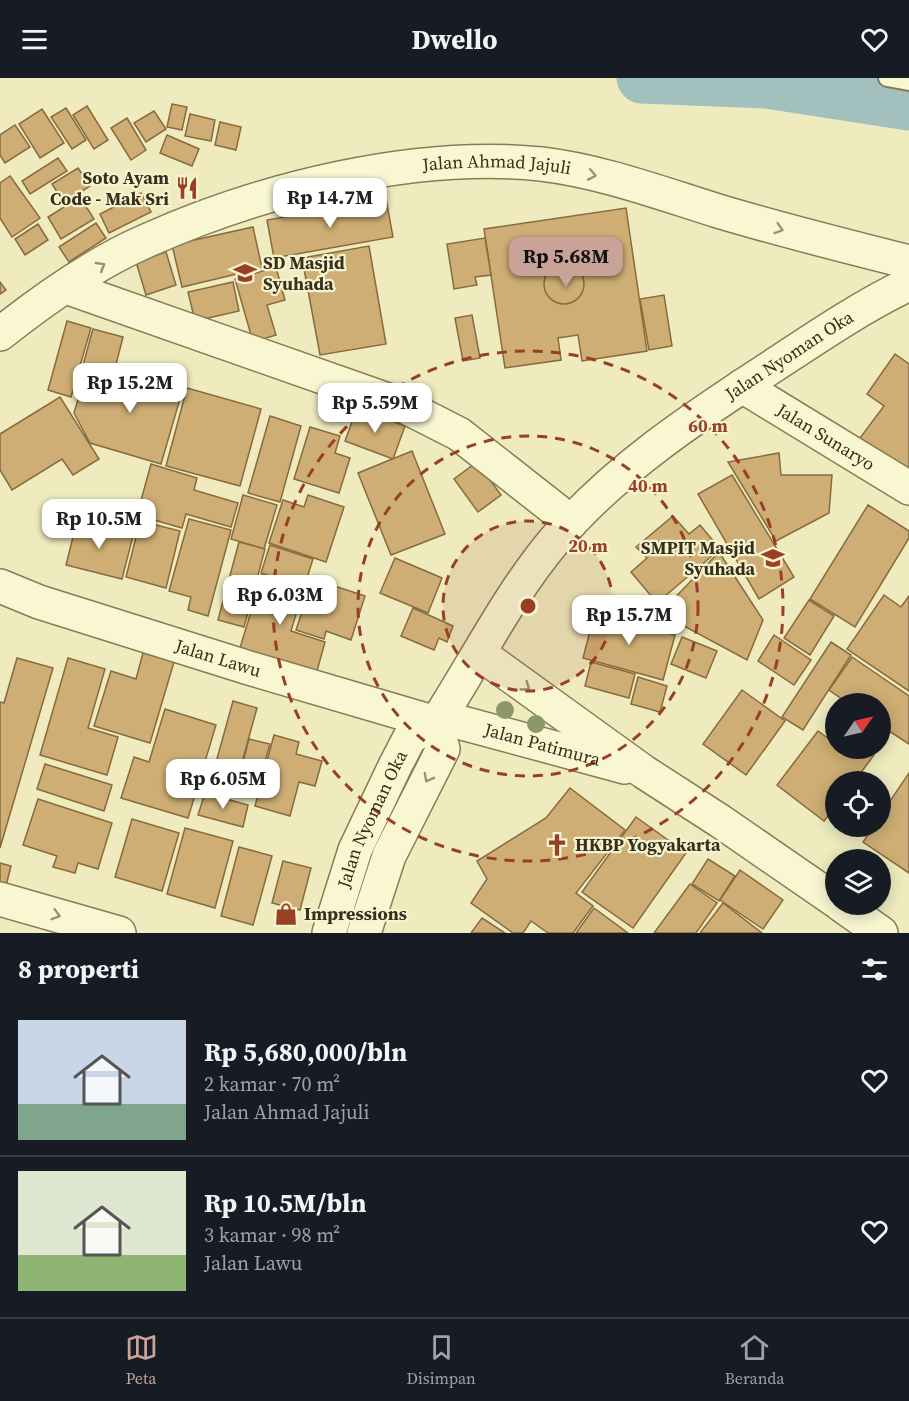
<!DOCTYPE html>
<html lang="id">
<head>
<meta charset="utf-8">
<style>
	:root { --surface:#171b24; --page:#242831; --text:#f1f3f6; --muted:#9ea1a6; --line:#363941; --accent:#c9a298 }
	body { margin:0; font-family:"Source Serif 4",serif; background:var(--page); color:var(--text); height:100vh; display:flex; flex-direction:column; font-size:22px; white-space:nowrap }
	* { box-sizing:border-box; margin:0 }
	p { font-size:20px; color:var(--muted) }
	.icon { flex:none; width:33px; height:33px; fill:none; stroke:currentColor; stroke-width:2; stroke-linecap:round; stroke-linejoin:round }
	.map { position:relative; height:855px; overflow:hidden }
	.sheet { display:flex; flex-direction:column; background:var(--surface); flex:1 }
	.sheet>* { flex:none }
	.needle { width:39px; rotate:56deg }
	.buttons { position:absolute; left:825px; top:615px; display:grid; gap:12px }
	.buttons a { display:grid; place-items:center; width:66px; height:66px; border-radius:50%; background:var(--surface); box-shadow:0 3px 15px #0003; font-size:30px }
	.price { position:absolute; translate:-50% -51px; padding:0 14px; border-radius:12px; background:#fff; color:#222; font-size:20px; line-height:39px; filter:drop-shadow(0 2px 3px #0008) }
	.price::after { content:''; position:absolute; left:50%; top:36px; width:18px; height:14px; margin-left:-9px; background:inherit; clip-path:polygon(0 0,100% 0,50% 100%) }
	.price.selected { background:var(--accent); color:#111 }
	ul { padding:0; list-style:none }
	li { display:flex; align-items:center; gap:18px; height:150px; padding:0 18px }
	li+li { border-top:2px solid var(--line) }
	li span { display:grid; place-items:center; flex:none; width:168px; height:120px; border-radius:0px; color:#555 }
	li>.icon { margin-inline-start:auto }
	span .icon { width:72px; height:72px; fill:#fffc; stroke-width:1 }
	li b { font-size:26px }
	h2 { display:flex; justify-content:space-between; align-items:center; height:72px; padding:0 18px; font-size:26px }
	header { display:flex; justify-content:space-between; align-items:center; height:78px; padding:0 18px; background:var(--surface); font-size:27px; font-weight:700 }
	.tab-bar { display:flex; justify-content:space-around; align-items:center; height:84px; border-top:2px solid var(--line); background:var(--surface); font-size:16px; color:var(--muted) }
	.tab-bar a { display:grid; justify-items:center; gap:3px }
	.tab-bar .selected { color:var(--accent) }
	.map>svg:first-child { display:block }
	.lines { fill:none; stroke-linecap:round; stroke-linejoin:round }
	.river { stroke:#a2c0be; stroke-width:51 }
	.building { fill:#ceae74; stroke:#876b3d; stroke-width:1.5 }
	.service-casing { stroke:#887c57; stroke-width:20 }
	.minor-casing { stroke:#887c57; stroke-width:36 }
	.tertiary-casing { stroke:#887c57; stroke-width:36 }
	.service { stroke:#f9f7d2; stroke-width:16 }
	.minor { stroke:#f9f7d2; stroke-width:33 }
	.tertiary { stroke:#f9f7d2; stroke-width:33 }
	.tree { fill:#8d9869 }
	.oneway { stroke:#989377 }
	.ring { fill:none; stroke:#983f26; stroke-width:3; stroke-dasharray:10 8 }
	.labels { text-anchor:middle; stroke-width:4.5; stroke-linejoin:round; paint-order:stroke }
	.street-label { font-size:18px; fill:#372f1c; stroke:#f6f4cf }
	.poi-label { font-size:18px; font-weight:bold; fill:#372f1c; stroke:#f6f4cf; text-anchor:start }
	.centre { fill:#983f26; stroke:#f6f4cf; stroke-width:3 }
	.ring-label { font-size:18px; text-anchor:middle; font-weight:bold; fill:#983f26; stroke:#f6f4cf; stroke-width:4.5; stroke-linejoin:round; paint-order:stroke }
</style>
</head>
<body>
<header><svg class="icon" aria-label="menu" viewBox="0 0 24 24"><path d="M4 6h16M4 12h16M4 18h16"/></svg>Dwello<svg class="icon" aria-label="heart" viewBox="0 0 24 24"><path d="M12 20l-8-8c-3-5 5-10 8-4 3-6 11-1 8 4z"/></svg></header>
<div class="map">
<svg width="909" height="855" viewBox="0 0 909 855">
	<rect width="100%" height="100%" fill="#efebbf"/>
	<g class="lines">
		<path class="river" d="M642 0 767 5 909 27"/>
	</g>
	<g class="building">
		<path d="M172 26 187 29 182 52 167 49Z"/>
		<path d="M87 28 108 62 94 71 73 37Z"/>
		<path d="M66 30 86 62 72 71 51 39Z"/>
		<path d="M42 31 64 65 40 80 19 46Z"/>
		<path d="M154 33 166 51 146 64 134 45Z"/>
		<path d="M190 36 215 42 211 63 185 58Z"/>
		<path d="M127 40 146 72 131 82 111 50Z"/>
		<path d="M220 44 241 49 236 72 215 67Z"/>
		<path d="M15 47 30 69 5 85 0 77V57Z"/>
		<path d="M167 57 199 71 192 88 160 75Z"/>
		<path d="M58 80 67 93 30 116 22 103Z"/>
		<path d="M78 90 90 108 64 125 52 106Z"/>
		<path d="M10 98 40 140 12 159 0 140V105Z"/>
		<path d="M141 115 151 134 109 155 100 136Z"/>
		<path d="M80 119 94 141 61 161 48 139Z"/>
		<path d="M386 121 393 159 274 180 267 142Z"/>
		<path d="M626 130 647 273 582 283 578 257 558 260 561 282 505 290 484 151Z"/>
		<path d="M96 145 106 160 69 184 59 169Z"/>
		<path d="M38 146 48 162 25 177 15 161Z"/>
		<path d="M253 149 262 190 182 209 172 167Z"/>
		<path d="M485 160 491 197 475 199 477 207 454 211 447 166Z"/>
		<path d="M369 168 386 266 320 277 302 180Z"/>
		<path d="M166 174 176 207 146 217 136 184Z"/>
		<circle cx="564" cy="206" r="20"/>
		<path d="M276 189 285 222 267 227 276 257 253 264 235 201Z"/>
		<path d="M0 204 6 212 0 216Z"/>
		<path d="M233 204 239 233 195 243 188 214Z"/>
		<path d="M664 217 672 268 649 272 640 221Z"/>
		<path d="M472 237 480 280 463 283 455 240Z"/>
		<path d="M67 243 91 250 71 319 48 312Z"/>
		<path d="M93 251 123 259 111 306 80 298Z"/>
		<path d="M895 276 909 286V395L860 360 884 328 867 316Z"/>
		<path d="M119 288 184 307 161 386 90 365 74 335 84 302 113 310Z"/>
		<path d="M187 310 261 331 240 408 166 388Z"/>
		<path d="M60 319 99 381 73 397 62 381 12 412 0 392V356Z"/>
		<path d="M357 330 405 348 393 381 345 363Z"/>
		<path d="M270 338 301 348 280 424 248 415Z"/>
		<path d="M310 349 340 358 335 375 350 380 339 415 294 401Z"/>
		<path d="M412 373 445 456 391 477 358 395Z"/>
		<path d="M779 375 781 397H832L829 435 776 463 728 384Z"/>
		<path d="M477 384 501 417 478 434 454 401Z"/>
		<path d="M151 386 197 400 194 412 238 425 231 449 186 436 182 450 137 437Z"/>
		<path d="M732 397 794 499 759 521 698 416Z"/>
		<path d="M243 417 277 427 264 471 231 461Z"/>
		<path d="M308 417 344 429 326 484 269 465 283 422 304 429Z"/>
		<path d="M868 427 909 453V460L855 549 810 521Z"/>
		<path d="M673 438 689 456 700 447 720 471 657 525 631 494 647 480 636 469Z"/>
		<path d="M189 441 231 452 208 538 188 532 191 519 169 513Z"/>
		<path d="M77 443 133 458 122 501 66 487Z"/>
		<path d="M140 443 180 453 166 510 126 499Z"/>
		<path d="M239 464 265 471 244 549 218 542Z"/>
		<path d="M270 467 313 481 304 509 261 495Z"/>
		<path d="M719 474 763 542 747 582 660 535Z"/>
		<path d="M395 480 442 500 428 535 380 515Z"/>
		<path d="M262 497 304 510 291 553 325 564 317 593 240 570Z"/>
		<path d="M313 501 365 518 351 562 326 553 324 561 296 552Z"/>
		<path d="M884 517 901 529 909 518V613L847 571Z"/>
		<path d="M809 522 834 538 810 577 784 560Z"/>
		<path d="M413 530 453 548 447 564 439 560 434 572 401 558Z"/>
		<path d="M595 534 675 557 663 602 583 580Z"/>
		<path d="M774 557 811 582 794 607 758 583Z"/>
		<path d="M682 559 717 573 706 600 671 586Z"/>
		<path d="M831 564 851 577 803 652 782 639Z"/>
		<path d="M143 575 174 584 150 665 94 648 111 593 136 601Z"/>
		<path d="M852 579 909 618V666L880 647V626H849L829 612Z"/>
		<path d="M17 580 53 590 0 770V624L4 625Z"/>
		<path d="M68 580 105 591 88 650 118 659 107 697 40 677Z"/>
		<path d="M591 584 635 596 629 620 585 608Z"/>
		<path d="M638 599 667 608 660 634 631 626Z"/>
		<path d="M742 612 785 643 746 697 703 666Z"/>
		<path d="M233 623 257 630 239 695 215 688Z"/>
		<path d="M165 631 216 647 188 740 121 720 134 679 149 684Z"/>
		<path d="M818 653 836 666V670H865L874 677 854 704H836V728L824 743 777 707Z"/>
		<path d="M274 657 299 664 296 676 322 683 315 708 299 704 290 738 255 728Z"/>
		<path d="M249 661 270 666 261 697 241 692Z"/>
		<path d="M45 686 112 707 104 733 37 711Z"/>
		<path d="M909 695V795L863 764 874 748H880V738Z"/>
		<path d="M570 710 625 752 576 815 593 828 573 855H548L531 843 523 855H513L471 825 487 801 477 783 546 740Z"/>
		<path d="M205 715 248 727 243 749 198 737Z"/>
		<path d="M38 721 112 745 98 791 78 785 75 795 53 789 57 778 23 767Z"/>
		<path d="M636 739 686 775 633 850 582 814Z"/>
		<path d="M132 741 179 755 162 813 115 799Z"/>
		<path d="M185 750 233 763 215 830 167 816Z"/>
		<path d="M239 769 272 778 253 847 221 838Z"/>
		<path d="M708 781 735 798 719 823 692 806Z"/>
		<path d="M283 783 311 790 300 832 272 825Z"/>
		<path d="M0 785 11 788 6 808 0 806Z"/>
		<path d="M740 792 783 822 763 851 720 822Z"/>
		<path d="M690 806 717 825 696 855H654Z"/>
		<path d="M723 825 762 855H700Z"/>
		<path d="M594 830 628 855H576Z"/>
		<path d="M482 840 505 855H471Z"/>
	</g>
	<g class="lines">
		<g class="service-casing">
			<path id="service" d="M887 0 909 4"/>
		</g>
		<g class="minor-casing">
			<g id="minor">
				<path d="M66 209 402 327 459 356 571 444"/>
				<path id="s1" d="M742 308 909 410"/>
				<path id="s2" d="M0 508 39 524 249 590 436 645"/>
				<path d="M479 575 644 694 720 743 836 823"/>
				<path id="s3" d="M440 639 625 689"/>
				<path d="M0 821 119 855"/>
				<path d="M840 826 881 855"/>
			</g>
		</g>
		<g class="tertiary-casing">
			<g id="tertiary">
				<path id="s4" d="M0 256C44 221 95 185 146 163 262 111 414 73 541 86 601 93 660 115 718 133 781 152 845 168 909 184"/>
				<path id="s5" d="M329 855 355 772 395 688 410 659 436 645C475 585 508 518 554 463 614 392 696 338 773 288 817 259 861 229 909 206"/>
				<path d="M364 855 389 778 443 671 436 645"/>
			</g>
		</g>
		<use href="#service" class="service"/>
		<use href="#minor" class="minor"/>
		<use href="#tertiary" class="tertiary"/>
	</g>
	<g class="tree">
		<circle cx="505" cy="632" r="9"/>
		<circle cx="536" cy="646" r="9"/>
	</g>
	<defs><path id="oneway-chevron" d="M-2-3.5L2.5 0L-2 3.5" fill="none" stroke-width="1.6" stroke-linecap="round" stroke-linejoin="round" transform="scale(1.5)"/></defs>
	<g class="oneway">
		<use href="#oneway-chevron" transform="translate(592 97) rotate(11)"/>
		<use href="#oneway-chevron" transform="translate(779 151) rotate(17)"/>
		<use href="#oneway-chevron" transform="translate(101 188) rotate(-31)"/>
		<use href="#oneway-chevron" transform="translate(526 609) rotate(36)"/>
		<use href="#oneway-chevron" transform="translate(428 700) rotate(118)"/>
		<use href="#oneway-chevron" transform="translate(56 837) rotate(16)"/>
	</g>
	<circle cx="528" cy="528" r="85" fill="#983f26" fill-opacity=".12"/>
	<g class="ring">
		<circle cx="528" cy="528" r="85"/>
		<circle cx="528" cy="528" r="170"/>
		<circle cx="528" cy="528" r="255"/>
	</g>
	<defs>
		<g id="restaurant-bare" transform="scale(1.8)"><path d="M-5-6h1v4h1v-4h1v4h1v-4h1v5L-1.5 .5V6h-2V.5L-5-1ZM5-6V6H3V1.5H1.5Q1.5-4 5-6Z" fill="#983f26" stroke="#f6f4cf" stroke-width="2.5" paint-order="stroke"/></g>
		<g id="school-bare" transform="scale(1.8)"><path d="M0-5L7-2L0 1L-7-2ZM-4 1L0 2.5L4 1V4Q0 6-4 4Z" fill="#983f26" stroke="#f6f4cf" stroke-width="2.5" paint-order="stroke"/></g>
		<g id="church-bare" transform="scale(1.8)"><path d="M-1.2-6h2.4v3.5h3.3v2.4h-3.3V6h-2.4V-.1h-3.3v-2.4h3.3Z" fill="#983f26" stroke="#f6f4cf" stroke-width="2.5" paint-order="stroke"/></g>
		<g id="shop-bare" transform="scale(1.8)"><path d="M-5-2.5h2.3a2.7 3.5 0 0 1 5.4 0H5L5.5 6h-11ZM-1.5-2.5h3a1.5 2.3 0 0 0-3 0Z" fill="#983f26" stroke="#f6f4cf" stroke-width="2.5" paint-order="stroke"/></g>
	</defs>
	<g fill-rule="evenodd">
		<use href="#restaurant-bare" x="187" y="110"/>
		<use href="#school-bare" x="245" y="195"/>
		<use href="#school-bare" x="773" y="480"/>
		<use href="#church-bare" x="557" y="767"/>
		<use href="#shop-bare" x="286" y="836"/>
	</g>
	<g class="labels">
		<g class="street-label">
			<text dy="6" stroke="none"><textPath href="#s4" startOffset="536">Jalan Ahmad Jajuli</textPath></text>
			<text dy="6" stroke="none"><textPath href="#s5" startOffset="760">Jalan Nyoman Oka</textPath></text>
			<text dy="6" stroke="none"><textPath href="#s1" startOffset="98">Jalan Sunaryo</textPath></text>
			<text dy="6" stroke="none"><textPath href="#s2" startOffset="230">Jalan Lawu</textPath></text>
			<text dy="6" stroke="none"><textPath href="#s3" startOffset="106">Jalan Patimura</textPath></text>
			<text dy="6" stroke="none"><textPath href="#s5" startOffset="122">Jalan Nyoman Oka</textPath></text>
		</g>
		<g class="poi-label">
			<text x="169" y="106" text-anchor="end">Soto Ayam<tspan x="169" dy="21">Code - Mak Sri</tspan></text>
			<text x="263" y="191">SD Masjid<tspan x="263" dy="21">Syuhada</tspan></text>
			<text x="755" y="476" text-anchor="end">SMPIT Masjid<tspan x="755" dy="21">Syuhada</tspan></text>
			<text x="575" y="773">HKBP Yogyakarta</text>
			<text x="304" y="842">Impressions</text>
		</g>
	</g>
	<circle cx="528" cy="528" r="9" class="centre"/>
	<g class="ring-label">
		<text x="708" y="354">60 m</text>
		<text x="648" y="414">40 m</text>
		<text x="588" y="474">20 m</text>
	</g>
</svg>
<div class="buttons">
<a><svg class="needle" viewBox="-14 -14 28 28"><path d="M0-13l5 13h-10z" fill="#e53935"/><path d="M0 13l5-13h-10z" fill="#9ea1a6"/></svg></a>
<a><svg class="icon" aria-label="locate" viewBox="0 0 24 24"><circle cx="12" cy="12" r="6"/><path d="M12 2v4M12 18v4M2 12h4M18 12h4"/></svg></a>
<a><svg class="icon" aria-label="layers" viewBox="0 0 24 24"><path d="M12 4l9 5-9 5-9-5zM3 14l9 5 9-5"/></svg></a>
</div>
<b class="price" style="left:330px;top:151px">Rp 14.7M</b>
<b class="price selected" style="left:566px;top:210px">Rp 5.68M</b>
<b class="price" style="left:130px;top:336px">Rp 15.2M</b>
<b class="price" style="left:375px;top:356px">Rp 5.59M</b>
<b class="price" style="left:99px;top:472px">Rp 10.5M</b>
<b class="price" style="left:280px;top:548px">Rp 6.03M</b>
<b class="price" style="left:629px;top:568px">Rp 15.7M</b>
<b class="price" style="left:223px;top:732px">Rp 6.05M</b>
</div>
<section class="sheet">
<h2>8 properti<svg class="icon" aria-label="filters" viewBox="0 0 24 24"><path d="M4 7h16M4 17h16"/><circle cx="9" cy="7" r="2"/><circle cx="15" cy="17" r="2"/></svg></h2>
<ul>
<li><span style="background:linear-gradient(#c9d6e8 70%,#7fa58c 0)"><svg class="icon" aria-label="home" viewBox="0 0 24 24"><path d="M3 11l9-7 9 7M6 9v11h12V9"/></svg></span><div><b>Rp 5,680,000/bln</b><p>2 kamar · 70 m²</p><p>Jalan Ahmad Jajuli</p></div><svg class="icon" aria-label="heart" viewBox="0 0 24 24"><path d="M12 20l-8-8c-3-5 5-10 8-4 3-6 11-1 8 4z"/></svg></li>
<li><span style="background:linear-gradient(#dfe7d0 70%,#8fb573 0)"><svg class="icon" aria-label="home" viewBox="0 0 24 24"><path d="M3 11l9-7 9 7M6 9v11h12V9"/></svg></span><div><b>Rp 10.5M/bln</b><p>3 kamar · 98 m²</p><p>Jalan Lawu</p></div><svg class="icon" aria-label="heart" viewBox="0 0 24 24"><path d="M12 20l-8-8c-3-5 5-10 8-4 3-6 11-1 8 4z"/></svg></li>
</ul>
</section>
<nav class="tab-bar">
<a class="selected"><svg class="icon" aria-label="map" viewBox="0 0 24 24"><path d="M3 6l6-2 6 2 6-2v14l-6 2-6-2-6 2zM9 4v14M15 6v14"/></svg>Peta</a>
<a><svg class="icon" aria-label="saved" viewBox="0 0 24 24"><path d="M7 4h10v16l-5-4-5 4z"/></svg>Disimpan</a>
<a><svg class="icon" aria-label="home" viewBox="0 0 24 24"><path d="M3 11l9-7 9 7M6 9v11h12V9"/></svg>Beranda</a>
</nav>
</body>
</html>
